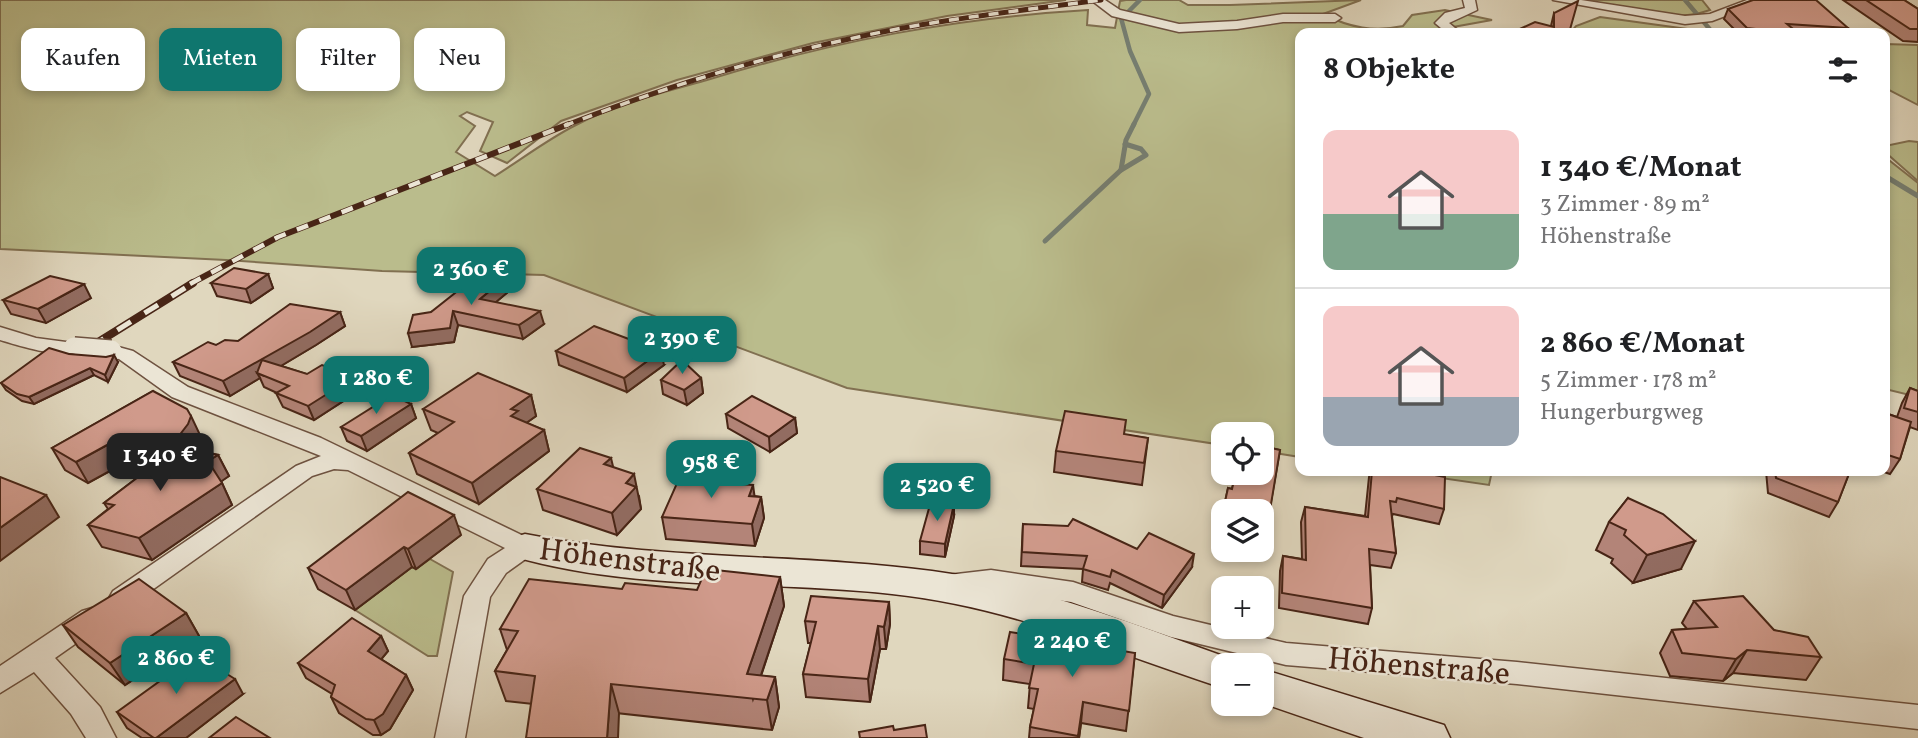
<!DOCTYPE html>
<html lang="de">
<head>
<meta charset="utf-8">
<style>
	:root { --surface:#fff; --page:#f6f6f6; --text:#202124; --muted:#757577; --line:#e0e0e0; --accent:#0f766e }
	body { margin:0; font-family:Vollkorn,serif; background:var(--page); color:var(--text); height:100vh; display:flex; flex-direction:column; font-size:26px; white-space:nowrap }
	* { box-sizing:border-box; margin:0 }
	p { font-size:23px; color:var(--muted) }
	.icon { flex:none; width:38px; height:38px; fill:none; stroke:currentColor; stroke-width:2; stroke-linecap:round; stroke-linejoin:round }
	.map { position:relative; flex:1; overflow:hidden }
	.side { position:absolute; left:1295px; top:28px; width:595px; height:448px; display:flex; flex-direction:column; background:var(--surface); border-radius:14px; box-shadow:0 4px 10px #0003 }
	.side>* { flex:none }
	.guide { position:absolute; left:21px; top:28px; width:665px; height:63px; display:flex; gap:14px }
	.controls { position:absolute; left:1211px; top:422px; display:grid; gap:14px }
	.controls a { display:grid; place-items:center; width:63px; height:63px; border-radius:14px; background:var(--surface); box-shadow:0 4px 10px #0003; font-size:35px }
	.price { position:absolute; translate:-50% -60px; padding:0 16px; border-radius:14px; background:var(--accent); color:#fff; font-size:23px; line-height:46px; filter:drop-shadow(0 2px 4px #0008) }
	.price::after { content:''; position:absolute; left:50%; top:42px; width:21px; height:16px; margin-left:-10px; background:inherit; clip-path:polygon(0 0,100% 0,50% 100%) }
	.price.current { background:#222; color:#fff }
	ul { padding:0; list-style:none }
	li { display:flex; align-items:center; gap:21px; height:175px; padding:0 28px }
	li+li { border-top:2px solid var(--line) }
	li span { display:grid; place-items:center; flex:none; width:196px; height:140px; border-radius:14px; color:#555 }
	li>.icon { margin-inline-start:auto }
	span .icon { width:84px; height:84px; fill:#fffc; stroke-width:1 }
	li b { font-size:30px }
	h2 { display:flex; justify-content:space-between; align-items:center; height:84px; padding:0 28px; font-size:30px }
	.tag { padding:0 24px; border-radius:14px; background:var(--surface); box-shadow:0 4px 10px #0003; font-size:24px; line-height:63px }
	.tag.current { background:var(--accent); color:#fff }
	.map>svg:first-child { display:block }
	.green { fill:#babc8c; stroke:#817051; stroke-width:2 }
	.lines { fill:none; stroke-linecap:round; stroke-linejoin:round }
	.stream-far1 { stroke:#767e71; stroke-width:4.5 }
	.stream { stroke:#767e71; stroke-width:5 }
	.street-casing { stroke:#6e5240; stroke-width:3 }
	.secondary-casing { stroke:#482516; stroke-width:3 }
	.street { fill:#ebe5d5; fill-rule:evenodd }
	.secondary { fill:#ebe5d5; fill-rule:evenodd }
	.rail-far2-casing { stroke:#482516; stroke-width:5 }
	.rail-far1-casing { stroke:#482516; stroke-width:6 }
	.rail-casing { stroke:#482516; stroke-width:8 }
	.rail-far2 { stroke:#ebe5d5; stroke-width:3.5; stroke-dasharray:10; stroke-linecap:butt }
	.rail-far1 { stroke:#ebe5d5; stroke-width:4.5; stroke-dasharray:12; stroke-linecap:butt }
	.rail { stroke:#ebe5d5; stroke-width:5; stroke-dasharray:16; stroke-linecap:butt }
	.street-bridge-casing { stroke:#6e5240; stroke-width:24; stroke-linecap:butt }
	.street-bridge { stroke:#ebe5d5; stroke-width:21 }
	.wall { fill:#b38478; stroke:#482516; stroke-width:2 }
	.shaded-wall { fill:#926c61; stroke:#482516; stroke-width:2 }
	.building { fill:#d09a8b; stroke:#482516; stroke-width:2 }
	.labels { text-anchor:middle; stroke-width:5; stroke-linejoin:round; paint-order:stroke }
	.near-street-label { font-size:32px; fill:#482516; stroke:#ebe5d5 }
</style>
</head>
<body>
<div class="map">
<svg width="1918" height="738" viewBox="0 0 1918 738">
	<rect width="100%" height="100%" fill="#e0d7be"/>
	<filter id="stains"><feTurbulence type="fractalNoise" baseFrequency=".00286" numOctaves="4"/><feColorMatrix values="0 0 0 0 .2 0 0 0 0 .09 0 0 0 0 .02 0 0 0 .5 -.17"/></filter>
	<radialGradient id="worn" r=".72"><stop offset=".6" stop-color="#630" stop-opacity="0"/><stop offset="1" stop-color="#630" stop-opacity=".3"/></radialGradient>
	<g class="green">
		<path d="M0 0H1066L947 16 813 43 677 80 561 121 507 163 480 151 493 122 467 112 460 116 475 126 456 152 495 176C522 159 548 139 576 125 616 104 664 92 707 80 835 41 954 18 1088 10L1087 25 1115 28 1120 1 1126 0H1179L1188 5H1230L1361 0 1323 14C1350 28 1374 32 1403 26L1412 15 1445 10 1492 20 1442 29 1437 33H1300V457L1262 451V434H1223V445L847 388 544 275 382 271 226 260 0 249Z"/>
		<path d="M1578 0H1702L1710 10C1668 25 1620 8 1578 0Z"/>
		<path d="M1600 17 1702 31 1706 33H1570L1576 26Z"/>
		<path d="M1885 44 1918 45V105L1885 88Z"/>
		<path d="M1909 141 1918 142V181L1885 152V146Z"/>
		<path d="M1885 157 1918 183V397L1885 389Z"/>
		<path d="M1393 471H1492L1489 485Z"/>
		<path d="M430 559 453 572 437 656H428L355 610 412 567 416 569Z"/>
	</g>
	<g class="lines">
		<g class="stream-far1">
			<path d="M1685 0 1713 33"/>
			<path d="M1127 13 1140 0"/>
			<path d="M1121 18 1130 51 1149 94 1133 126"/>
		</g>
		<g class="stream">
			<path d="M1121 170 1146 155 1141 149 1125 144"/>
			<path d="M1885 176 1918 196"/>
			<path d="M1045 241 1121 170 1126 140 1134 124"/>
		</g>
		<g class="street-casing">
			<g id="street">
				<path d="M1091 0H1105L1120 10 1179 24 1237 21 1283 14H1335L1341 18 1335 22H1283L1237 29 1179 32 1112 16Z"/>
				<path d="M1463 0H1475L1477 10 1449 23 1461 33H1447L1435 23 1445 13 1465 8Z"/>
				<path d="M1553 0H1581L1685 16 1710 14 1747 0H1793L1787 4 1749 7 1712 21 1685 24Z"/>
				<path d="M0 327 36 338 81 344 84 348C72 363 17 345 0 340Z"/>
				<path d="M111 345 133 351 188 387 321 438 534 541 538 547 534 553 506 573 490 597 465 738H435L464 596 488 559 505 548 348 470 334 469 312 476 131 605 122 608 113 605 109 598 113 591 296 466 321 456 172 397 119 359 104 355 101 351 104 347Z"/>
				<path d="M991 570 1073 582 1173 616 1286 643 1517 662 1918 705V729L1517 684 1286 665 1171 637 1071 602 991 590 957 592 948 589 944 582 948 575Z"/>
				<path d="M92 608 102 611 106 618 102 625 55 658 100 707 116 738H86L71 714 34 672 0 693V666L82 611Z"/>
			</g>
		</g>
		<g class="secondary-casing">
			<g id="secondary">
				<path d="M525 534C660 561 796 553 932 571 1037 585 1138 626 1237 661L1240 665H1223V688C1113 652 1008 606 892 594 766 580 635 592 512 556L507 547 512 538Z"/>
				<path d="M1262 669 1444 725 1450 738H1364L1262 703Z"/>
			</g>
		</g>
		<use href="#street" class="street"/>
		<use href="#secondary" class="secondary"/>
		<g class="rail-far2-casing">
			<path id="rail-far2" d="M564 126C657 90 751 60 849 39 932 20 1017 11 1101 0"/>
		</g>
		<g class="rail-far1-casing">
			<path id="rail-far1" d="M190 284 278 237 569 124"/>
		</g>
		<g class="rail-casing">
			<path id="rail" d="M63 364 193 283"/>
		</g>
		<use href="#rail-far2" class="rail-far2"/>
		<use href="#rail-far1" class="rail-far1"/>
		<use href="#rail" class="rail"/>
		<g class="street-bridge-casing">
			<path id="street-bridge" d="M74 348 111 351"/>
		</g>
		<use href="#street-bridge" class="street-bridge"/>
	</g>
	<g class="wall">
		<path d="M1843 0H1904L1918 9V42L1903 41Z"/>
		<path d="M1728 9 1848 28 1846 33H1738L1724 19Z"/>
		<path d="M1554 13 1569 33 1551 26Z"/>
		<path d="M268 274 273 288 251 303 217 296 211 283Z"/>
		<path d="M504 279 508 292 496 302 544 324 523 339 458 325 454 342 412 347 431 312Z"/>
		<path d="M91 298 46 323 11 314 3 300Z"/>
		<path d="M340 312 345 326 316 345 281 366 354 389 347 394 348 398 314 420 283 407 276 393H277L264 387 260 378 230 396 180 376 173 362 216 345 238 341Z"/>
		<path d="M556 351 664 365 627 392 559 365Z"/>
		<path d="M69 354 118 362 108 382 94 375 34 404 22 401 6 390 1 383Z"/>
		<path d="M701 378 703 393 687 405 663 394 661 380Z"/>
		<path d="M1910 388 1918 391V430L1910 427 1900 459 1890 474 1881 471H1885V413L1897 417 1902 403Z"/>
		<path d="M153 391 201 437 199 445 195 450 218 455 229 476 221 481 232 505 152 560 102 547 88 525 108 509 104 503 162 459 139 455 88 483 65 470 52 448Z"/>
		<path d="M531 395 536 416 526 423 544 430 549 451 479 504 417 474 409 453 438 433 431 430 423 409Z"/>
		<path d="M411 404 416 418 367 451 347 441 341 427Z"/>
		<path d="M726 414 795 418 797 433 770 452 728 428Z"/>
		<path d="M1125 435 1148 438 1142 485 1054 472 1056 451Z"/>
		<path d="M1262 446 1280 450 1266 531 1262 530V511H1223V522L1221 521 1228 488 1232 489 1236 472H1262Z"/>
		<path d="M613 467 639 496 641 509 617 535 543 510 537 489Z"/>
		<path d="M1371 471H1414L1444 509 1439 524 1393 514 1392 516 1396 553 1391 568 1370 565 1372 608 1368 624 1279 608 1280 571 1283 556 1302 559 1301 522 1305 507 1365 516 1369 477Z"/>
		<path d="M1766 471H1850L1838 502 1829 517 1768 493Z"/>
		<path d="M721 475 722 483 755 496 761 497 764 518 755 546 666 539 662 517Z"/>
		<path d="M1628 498 1681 569 1633 583 1611 563 1613 559 1596 550 1609 522Z"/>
		<path d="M954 516 945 557 920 554V541Z"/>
		<path d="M1023 524 1137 549 1192 567 1162 608 1110 583 1108 590 1082 582 1083 569 1021 566Z"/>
		<path d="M461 535 416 569 412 567 355 610 318 589 308 568Z"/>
		<path d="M780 577 784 606 761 676 775 677 779 707 772 730 506 701 495 671 507 650 500 629 622 589 697 590Z"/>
		<path d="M1694 601 1774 630 1821 657 1806 680 1733 673 1723 681 1670 676 1660 653 1672 630 1687 629 1682 623Z"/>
		<path d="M889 602 890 624 886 649H880L870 702 806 697 803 674 811 643H808L805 621Z"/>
		<path d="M186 613 199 636 125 685 78 647 63 625Z"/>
		<path d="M381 636 388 651 381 659 406 675 413 690 390 729 381 735H373L339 713 331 697 332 694 306 678 298 663Z"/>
		<path d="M1135 653 1126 731 1081 723 1079 738H1029L1030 727 1034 709 1028 708 1030 684 1003 680 1004 659Z"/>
		<path d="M243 694 186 738H142L127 728 117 712Z"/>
	</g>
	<g class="shaded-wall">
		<path d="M268 274 273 288 251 303 246 289Z"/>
		<path d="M504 279 508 292 484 312 480 299Z"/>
		<path d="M84 284 91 298 46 323 38 309Z"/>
		<path d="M453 311 458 325 454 342 412 347 408 333Z"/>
		<path d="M540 311 544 324 523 339 519 325Z"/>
		<path d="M340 312 345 326 316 345 264 376 257 373 260 378 230 396 223 381Z"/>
		<path d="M661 351 664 365 627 392 624 378Z"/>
		<path d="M114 355 118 362 108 382 105 375Z"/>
		<path d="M90 368 94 375 34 404 29 397Z"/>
		<path d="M349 375 354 389 347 394 348 398 314 420 308 406 338 382Z"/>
		<path d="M701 378 703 393 687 405 684 390Z"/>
		<path d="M531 395 536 416 522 426 511 416V409Z"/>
		<path d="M411 404 416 418 367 451 361 436Z"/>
		<path d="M191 416 201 437 199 445 186 462 175 441Z"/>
		<path d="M795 418 797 433 770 452 769 437Z"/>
		<path d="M544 430 549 451 479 504 472 483Z"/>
		<path d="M127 434 139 455 88 483 76 462Z"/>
		<path d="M218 455 229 476 219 483 208 461Z"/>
		<path d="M611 458 616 479 604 464Z"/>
		<path d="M634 474 641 509 617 535 612 513 626 483Z"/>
		<path d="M222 483 232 505 152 560 139 538Z"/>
		<path d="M753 485 756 507 749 496Z"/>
		<path d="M46 495 59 517 0 561V528Z"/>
		<path d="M761 497 764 518 755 546 752 524Z"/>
		<path d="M954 504V516L945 557V544Z"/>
		<path d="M454 515 461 535 416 569 408 549Z"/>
		<path d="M1695 541 1681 569 1633 583 1647 555Z"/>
		<path d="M404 547 412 567 355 610 346 590Z"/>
		<path d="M1194 554 1192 567 1162 608 1164 595Z"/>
		<path d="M780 577 784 606 753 699 747 674Z"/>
		<path d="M889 602 890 624 886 649 884 627Z"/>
		<path d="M186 613 199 636 125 685 110 663Z"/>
		<path d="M878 626 880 649 870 702 868 679Z"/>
		<path d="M381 636 388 651 375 667 368 651Z"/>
		<path d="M1747 650 1733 673 1723 681 1736 659Z"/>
		<path d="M406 675 413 690 390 729 381 735 374 720Z"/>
		<path d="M775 677 779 707 772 730 767 700Z"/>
		<path d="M235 679 243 694 186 738H156Z"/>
		<path d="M611 684 619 713 618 738H607Z"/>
		<path d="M1083 702 1081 723 1079 738H1078Z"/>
	</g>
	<g class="building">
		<path d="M1753 0H1816L1848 28 1787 24 1798 33H1790L1747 28 1728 9Z"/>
		<path d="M1866 0H1904L1918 9V29H1910Z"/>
		<path d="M1578 1 1569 33H1511L1535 22 1554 27V13Z"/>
		<path d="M1454 31 1470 33H1452Z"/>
		<path d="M234 268 268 274 246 289 211 283Z"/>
		<path d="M479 274 504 279 480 299 540 311 519 325 453 311 450 328 408 333 413 315 431 312Z"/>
		<path d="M50 276 84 284 38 309 3 300Z"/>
		<path d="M290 304 340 312 310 332 223 381 173 362 208 342 216 345 225 340 238 341Z"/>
		<path d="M594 326 661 351 624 378 556 351Z"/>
		<path d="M49 348 69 354 106 357 114 355 105 375 90 368 29 397 17 394 1 383Z"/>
		<path d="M262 360 307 374 322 365 349 375 338 382 343 384 308 406 276 393 289 386 257 373Z"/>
		<path d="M682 360 701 378 684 390 661 380Z"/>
		<path d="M478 373 531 395 511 409 518 411 511 416 544 430 472 483 409 453 454 422 423 409Z"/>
		<path d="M1910 388 1918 391V412L1904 408Z"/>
		<path d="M153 391 187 409 191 416 188 424 175 441 127 434 76 462 52 448Z"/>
		<path d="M392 395 411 404 361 436 341 427Z"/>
		<path d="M752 396 795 418 769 437 726 414Z"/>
		<path d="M1065 411 1126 420 1124 434 1148 438 1144 463 1056 451Z"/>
		<path d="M1885 413 1911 422 1900 459 1885 454Z"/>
		<path d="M179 446 218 455 208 461 222 483 139 538 88 525 114 505 104 503Z"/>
		<path d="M1262 446 1280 450 1269 516 1262 515V511H1245L1224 506 1228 488 1232 489 1236 472H1262Z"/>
		<path d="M580 448 611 458 604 464 634 474 626 483 636 487 612 513 537 489Z"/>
		<path d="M1372 471H1414L1445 477 1444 509 1397 498 1396 502 1390 501 1396 553 1369 549 1372 608 1282 593 1283 556 1306 560 1305 507 1368 517Z"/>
		<path d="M1775 471H1850L1838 502 1776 478Z"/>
		<path d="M682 472 721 475 717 483 753 485 749 496 761 497 752 524 662 517Z"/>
		<path d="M0 477 46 495 0 528Z"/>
		<path d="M408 492 454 515 408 549 404 547 346 590 308 568Z"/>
		<path d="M1628 498 1663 514 1695 541 1647 555 1624 535 1626 530 1609 522Z"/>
		<path d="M931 501 954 504 945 544 920 541Z"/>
		<path d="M1073 519 1137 549 1149 533 1194 554 1164 595 1112 570 1110 577 1083 569 1087 556 1022 552 1023 524 1068 526Z"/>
		<path d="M706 569 780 577 747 674 775 677 767 700 611 684 607 738H526L535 676 495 671 518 631 500 629 529 579 622 589 625 583 697 590Z"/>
		<path d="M139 579 186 613 110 663 63 625Z"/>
		<path d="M811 596 889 602 884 627 878 626 868 679 803 674 816 622 805 621Z"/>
		<path d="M1743 596 1774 630 1808 637 1821 657 1747 650 1736 659 1682 653 1672 630 1717 627 1694 601Z"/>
		<path d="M352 618 381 636 368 651 406 675 383 714 374 720 366 719 331 697 335 685 298 663Z"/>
		<path d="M1010 632 1135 653 1129 711 1083 702 1078 736 1030 727 1038 689 1029 688 1034 664 1004 659Z"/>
		<path d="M196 655 235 679 156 738H154L117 712Z"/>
		<path d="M236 717 270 738H209Z"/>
		<path d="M925 725 927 738H860L859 732 893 726 894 730Z"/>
	</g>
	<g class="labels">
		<g class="near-street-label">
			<text transform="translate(630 559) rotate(7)" y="11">Höhenstraße</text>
			<text transform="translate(1419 665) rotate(5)" y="11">Höhenstraße</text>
		</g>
	</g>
	<rect width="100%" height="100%" filter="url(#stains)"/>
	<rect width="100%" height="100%" fill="url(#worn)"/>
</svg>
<div class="controls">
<a><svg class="icon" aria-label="locate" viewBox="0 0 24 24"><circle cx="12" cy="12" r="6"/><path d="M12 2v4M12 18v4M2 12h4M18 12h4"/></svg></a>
<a><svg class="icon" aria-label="layers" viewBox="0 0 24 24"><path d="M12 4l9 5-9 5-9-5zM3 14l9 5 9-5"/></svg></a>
<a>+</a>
<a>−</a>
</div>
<b class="price" style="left:471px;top:307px">2 360 €</b>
<b class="price" style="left:682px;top:376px">2 390 €</b>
<b class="price" style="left:376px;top:416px">1 280 €</b>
<b class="price current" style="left:160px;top:493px">1 340 €</b>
<b class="price" style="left:711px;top:500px">958 €</b>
<b class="price" style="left:937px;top:523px">2 520 €</b>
<b class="price" style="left:1072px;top:679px">2 240 €</b>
<b class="price" style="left:176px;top:696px">2 860 €</b>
<div class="guide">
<a class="tag">Kaufen</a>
<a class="tag current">Mieten</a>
<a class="tag">Filter</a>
<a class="tag">Neu</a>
</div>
<section class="side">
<h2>8 Objekte<svg class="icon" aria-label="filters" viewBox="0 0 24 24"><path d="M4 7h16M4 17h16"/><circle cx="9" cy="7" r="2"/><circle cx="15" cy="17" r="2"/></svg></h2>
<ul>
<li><span style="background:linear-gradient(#f6c9c9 60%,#7fa58c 0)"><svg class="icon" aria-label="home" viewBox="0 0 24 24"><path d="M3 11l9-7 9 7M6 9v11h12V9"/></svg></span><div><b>1 340 €/Monat</b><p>3 Zimmer · 89 m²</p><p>Höhenstraße</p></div></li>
<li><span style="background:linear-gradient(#f6c9c9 65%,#9aa5b1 0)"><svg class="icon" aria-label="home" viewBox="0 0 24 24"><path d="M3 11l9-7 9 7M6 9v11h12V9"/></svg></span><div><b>2 860 €/Monat</b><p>5 Zimmer · 178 m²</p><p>Hungerburgweg</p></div></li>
</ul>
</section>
</div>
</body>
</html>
